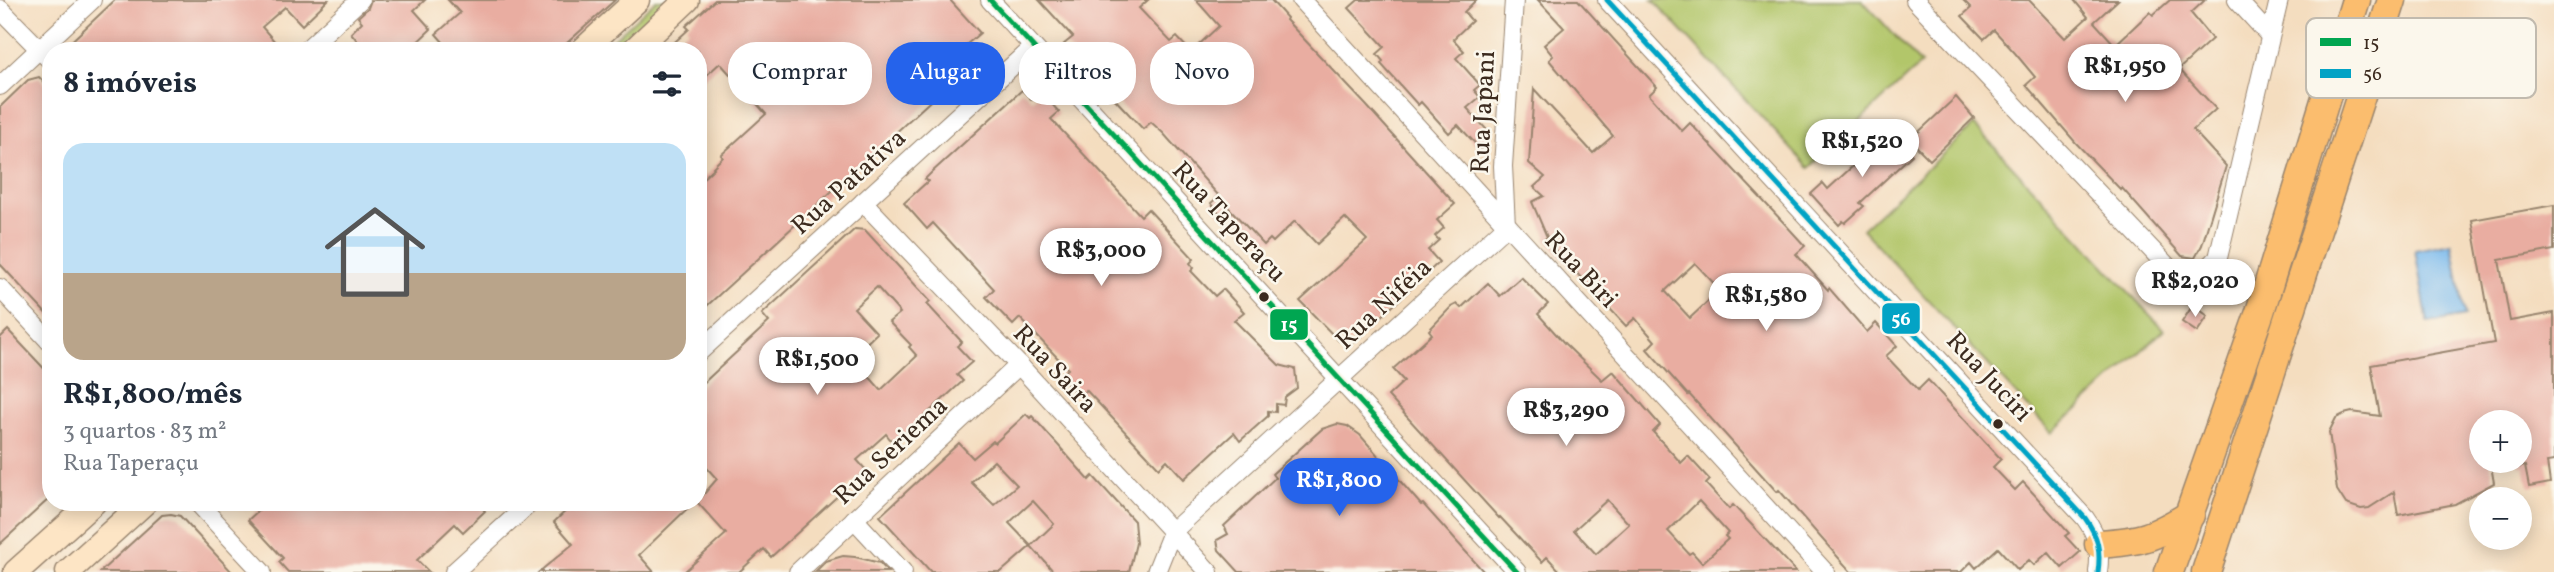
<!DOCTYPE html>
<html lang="pt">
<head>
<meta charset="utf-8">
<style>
	:root { --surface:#fff; --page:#f6f6f7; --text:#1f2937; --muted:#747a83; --accent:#2563eb }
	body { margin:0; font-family:Vollkorn,serif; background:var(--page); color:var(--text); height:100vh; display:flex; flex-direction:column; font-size:26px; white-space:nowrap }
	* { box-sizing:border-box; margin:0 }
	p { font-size:23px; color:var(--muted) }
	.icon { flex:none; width:38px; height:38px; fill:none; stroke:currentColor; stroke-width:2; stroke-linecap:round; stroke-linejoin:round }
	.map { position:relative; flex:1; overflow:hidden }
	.details { position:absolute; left:42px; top:42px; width:665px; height:469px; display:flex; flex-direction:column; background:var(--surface); border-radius:28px; box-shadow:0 4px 18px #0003 }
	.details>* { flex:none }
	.top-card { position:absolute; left:728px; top:42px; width:665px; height:63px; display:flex; gap:14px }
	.fabs { position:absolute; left:2469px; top:410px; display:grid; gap:14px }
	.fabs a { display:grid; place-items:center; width:63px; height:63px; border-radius:50%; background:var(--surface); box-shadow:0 4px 18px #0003; font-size:35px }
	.price { position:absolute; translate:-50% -60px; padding:0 16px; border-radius:24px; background:#fff; color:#222; font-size:23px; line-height:46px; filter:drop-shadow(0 2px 4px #0008) }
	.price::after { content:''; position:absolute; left:50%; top:42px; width:21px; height:16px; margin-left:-10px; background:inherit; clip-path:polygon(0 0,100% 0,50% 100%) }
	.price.active { background:var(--accent); color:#fff }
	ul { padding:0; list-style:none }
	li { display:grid; align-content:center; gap:14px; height:371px; padding:0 21px }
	li span { display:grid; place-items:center; height:217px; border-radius:21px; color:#555 }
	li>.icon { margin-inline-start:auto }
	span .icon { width:126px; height:126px; fill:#fffc; stroke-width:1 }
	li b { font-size:30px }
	h2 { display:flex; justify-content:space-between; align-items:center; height:84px; padding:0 21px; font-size:30px }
	.pill { padding:0 24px; border-radius:28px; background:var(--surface); box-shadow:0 4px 18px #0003; font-size:24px; line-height:63px }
	.pill.active { background:var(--accent); color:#fff }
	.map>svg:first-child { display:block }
	.green { fill:#b2c66a; stroke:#767844; stroke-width:2 }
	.water { fill:#79b9ed; stroke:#5a7286; stroke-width:2 }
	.building { fill:#e9ada1; fill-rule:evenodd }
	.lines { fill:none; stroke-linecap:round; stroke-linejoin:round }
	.minor-casing { stroke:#98846e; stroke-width:20 }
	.secondary-casing { stroke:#98846e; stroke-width:27 }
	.primary-casing { stroke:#98846e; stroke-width:31 }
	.minor { stroke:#fff; stroke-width:18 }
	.secondary { stroke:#fde5c5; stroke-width:24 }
	.primary { stroke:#fbbd6e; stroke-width:28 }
	.bus-1-casing { stroke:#fbf7ec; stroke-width:10 }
	.bus-2-casing { stroke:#fbf7ec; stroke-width:10 }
	.bus-1 { stroke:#00a651; stroke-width:5 }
	.bus-2 { stroke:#03a3c5; stroke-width:5 }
	.bus-dot { fill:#3b2a1e; stroke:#fbf7ec; stroke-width:2.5 }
	.labels { text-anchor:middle; stroke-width:5; stroke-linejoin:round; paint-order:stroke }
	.street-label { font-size:26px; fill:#3b2a1e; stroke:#fbf7ec }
	.key { fill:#fbf7ec; stroke:#c1baae; stroke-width:2 }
	.key-label { font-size:19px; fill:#3b2a1e }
	.line-badge { stroke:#fbf7ec; stroke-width:2.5 }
	.badge-label { font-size:19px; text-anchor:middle; font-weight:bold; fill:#fff }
</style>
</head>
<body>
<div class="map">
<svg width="2554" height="572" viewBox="0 0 2554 572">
	<rect width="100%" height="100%" fill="#fbf7ec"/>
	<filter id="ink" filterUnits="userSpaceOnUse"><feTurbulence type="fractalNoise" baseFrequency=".0143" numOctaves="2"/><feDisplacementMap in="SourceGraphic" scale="14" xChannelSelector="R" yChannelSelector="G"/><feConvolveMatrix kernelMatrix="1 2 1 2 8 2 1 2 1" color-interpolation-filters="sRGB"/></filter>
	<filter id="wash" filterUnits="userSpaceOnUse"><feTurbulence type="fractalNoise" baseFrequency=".00686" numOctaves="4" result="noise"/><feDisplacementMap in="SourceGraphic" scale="28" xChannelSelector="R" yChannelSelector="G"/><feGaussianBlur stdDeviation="1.57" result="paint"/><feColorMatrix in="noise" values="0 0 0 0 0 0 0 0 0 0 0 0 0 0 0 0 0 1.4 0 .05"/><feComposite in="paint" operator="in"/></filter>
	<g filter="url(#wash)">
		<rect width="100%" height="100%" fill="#f4ddbf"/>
		<g class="green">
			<path d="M656 0H668L613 51H601Z"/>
			<path d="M1653 0H1862L1921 64 1809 168Z"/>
			<path d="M1974 125 2164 330 2052 433 1862 229Z"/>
		</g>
		<path class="water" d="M2452 243 2465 316 2428 323 2415 250Z"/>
		<g id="blocks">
			<g class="building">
				<path d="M115 0H328L302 25 285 7 262 27 283 51H204L200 47 196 51H61Z"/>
				<path d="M371 0H425L414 10 431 29 408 51H346L357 40 351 33 362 22 358 17 368 8Z"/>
				<path d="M448 0H615L558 51H451L436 34 460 13Z"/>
				<path d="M715 0H950L980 33 960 50 964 54 955 62 963 71 698 314V183L714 168 713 167 723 157 721 155 766 114 720 63 698 83V51H665L689 29 686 26Z"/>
				<path d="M1039 0H1148L1139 8 1171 42 1177 37 1191 52 1219 26 1196 0H1271L1287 18 1286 20 1366 105 1455 204 1437 220 1444 228 1435 236 1439 240 1428 250 1439 262 1355 342 1339 341 1300 301 1367 240 1345 218 1317 244 1295 221 1273 242 1270 239 1264 245 1229 208 1221 215 1211 203 1219 196 1163 133 1151 122 1143 129 1112 96 1117 92 1083 55 1078 59 1064 44 1073 37Z"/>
				<path d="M1358 0H1476L1464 12 1472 21 1453 39 1464 51 1456 58 1480 85 1474 90 1480 97 1467 108 1487 130 1485 154 1458 125 1449 133 1421 102 1418 105 1381 64 1383 61 1377 54 1385 47 1349 8Z"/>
				<path d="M1538 0H1578L1657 87 1649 95 1682 131 1690 123 1784 223 1805 246 1796 254 1828 290 1829 288 1867 332 1876 323 1897 346 1886 356 1918 390 1928 380 2001 459 1993 467 2015 490 2023 482 2069 533 2065 536 2080 552 2062 568 2048 552 2034 565 2029 560 2018 570 1998 548 1976 568 1971 562 1961 572H1851L1779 490 1777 492 1689 394 1688 395 1647 349 1655 341 1635 318 1626 326 1545 239 1547 237 1532 202 1544 196 1534 187 1545 177 1529 163 1534 89 1593 153 1613 136 1549 60 1553 56 1544 45 1564 28ZM1695 263 1720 290 1690 318 1665 291Z"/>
				<path d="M1963 0H2029L2065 38 2088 17 2074 0H2118L2094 22 2115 45 2150 12 2153 15 2170 0H2205L2191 13 2212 39 2179 69 2216 109 2193 130 2226 166 2202 245 2195 258 2182 256 2122 188 2121 190 2076 143 2026 85 2035 77 2015 53 1994 30 1984 39 1962 16 1971 8Z"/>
				<path d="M39 77 51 90V319L0 264V107L28 80Z"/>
				<path d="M1022 90 1032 100 1041 92 1059 112 1051 119 1141 216 1148 209 1194 259 1190 263 1194 268 1191 271 1215 296 1223 289 1244 312 1234 320 1279 365 1295 369 1297 388 1285 397 1284 405 1276 404V412L1268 411V416L1240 441 1234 433 1184 479 1167 460 1159 468 1086 390 1079 397 1060 376 1068 369 1020 318 1013 325 986 297 994 289 933 223 927 229 904 203 928 181 925 179 931 173Z"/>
				<path d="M1956 97 1974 118 1930 160 1910 140Z"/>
				<path d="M1891 131 1912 155 1860 203 1864 206 1845 223 1843 221 1839 225 1811 194 1823 183 1828 189Z"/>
				<path d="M2554 205V250L2499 260 2510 321 2554 313V461L2547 462 2550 483 2529 487 2525 466 2520 467V422H2482V460H2490L2494 483 2455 504 2398 515 2394 492 2369 508 2361 509 2346 504 2337 490 2329 432 2336 418 2344 414 2352 412 2380 416 2371 365 2494 343 2472 220Z"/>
				<path d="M855 229 865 230 930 301 927 304 962 342 957 346 972 362 957 375 963 381 894 444 886 434 857 460 866 470 771 557 764 549 739 572H684L726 534 697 502 717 479 698 458V388L769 322 762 314ZM877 287 900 313 889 322 911 345 909 347 917 356 881 390 859 365 862 362 854 355 877 333 854 308Z"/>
				<path d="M1521 277 1548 304 1538 314 1565 344 1602 380 1613 371 1660 425 1653 432 1681 463 1688 456 1710 480 1706 484 1729 509 1733 505 1796 572H1561L1547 557 1542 562 1500 517 1499 518 1388 396 1404 381 1393 369 1432 334 1429 330 1451 307 1457 304 1461 308 1488 283 1500 296ZM1607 500 1629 524 1596 554 1574 530ZM1699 501 1728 533 1725 536 1728 539 1702 563 1692 552 1689 554 1668 531Z"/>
				<path d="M2193 305 2208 316 2197 332 2182 322Z"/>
				<path d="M8 330 51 376V497L0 544V338Z"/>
				<path d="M1026 414 1030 418 1032 416 1089 480 1093 476 1134 521 1136 543 1129 572H1054L1031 546 1001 572H931L880 516 959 443 973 458 993 441 995 443ZM994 461 1017 485 994 505 971 482ZM1033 501 1054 524 1031 546 1009 523Z"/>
				<path d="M1337 424 1347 426 1360 435 1421 505 1423 504 1484 572H1239L1219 550 1217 540 1228 534 1224 526 1275 478 1272 474 1322 429Z"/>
				<path d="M252 502H477L485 511 463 532 455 524 417 560 429 572H288L279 562 283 558 248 520 259 510Z"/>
				<path d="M580 502H694L639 555 654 572H539L573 544 554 522 569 508 572 511Z"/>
				<path d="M171 514 180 516 232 572H100L162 515Z"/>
				<path d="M843 556 855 557 880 563 888 572H815L826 561Z"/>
			</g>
		</g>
	</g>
	<g filter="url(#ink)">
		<use href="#blocks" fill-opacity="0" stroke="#98846e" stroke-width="2"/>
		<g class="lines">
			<g class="minor-casing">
				<g id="minor">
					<path d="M990 0 1517 572"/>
					<path d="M1301 0 1825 572"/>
					<path d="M1607 0 2085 518C2098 536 2101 550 2098 572"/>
					<path d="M1915 0 2169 268 2186 275 2207 269 2218 258 2279 0"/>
					<path d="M2237 0 2270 36"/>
					<path d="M0 9 51 61"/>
					<path d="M305 51 360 0"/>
					<path d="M0 86 92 0"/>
					<path d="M863 202 1019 365 1209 572"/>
					<path d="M0 288 51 343"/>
					<path d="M698 353 1033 47"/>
					<path d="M197 502 262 572"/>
					<path d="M854 519 903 572"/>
					<path d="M454 572 531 502"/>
					<path d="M798 572 1019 365"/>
					<path d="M1156 572 1172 532 1506 226 1503 166 1514 0"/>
				</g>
			</g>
			<g class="secondary-casing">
				<g id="secondary">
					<path d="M582 51 637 0"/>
					<path d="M633 51 687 0"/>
					<path d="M16 572 94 502"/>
					<path d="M68 572 145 502"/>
				</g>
			</g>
			<g class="primary-casing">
				<g id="primary">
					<path d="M2099 544C2142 541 2152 538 2190 515"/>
					<path d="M2169 572 2260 312 2356 0"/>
					<path d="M2206 572 2392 0"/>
				</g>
			</g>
			<use href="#minor" class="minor"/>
			<use href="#secondary" class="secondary"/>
			<use href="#primary" class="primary"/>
			<g class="bus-1-casing">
				<path id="bus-1" d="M990 0 1517 572"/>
			</g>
			<g class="bus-2-casing">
				<path id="bus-2" d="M1607 0 2085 518C2098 536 2101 550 2098 572"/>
			</g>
			<use href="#bus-1" class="bus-1"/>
			<use href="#bus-2" class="bus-2"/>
		</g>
	</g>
	<g class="bus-dot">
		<circle cx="1264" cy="297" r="6"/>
		<circle cx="1998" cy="424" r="6"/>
	</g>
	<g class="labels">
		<g class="street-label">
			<text transform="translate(1482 112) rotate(-87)" y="9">Rua Japani</text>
			<text transform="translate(848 181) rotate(-42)" y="9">Rua Patativa</text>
			<text transform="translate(1230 221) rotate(47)" y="9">Rua Taperaçu</text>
			<text transform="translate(1582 269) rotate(47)" y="9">Rua Biri</text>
			<text transform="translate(1383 303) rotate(-43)" y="9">Rua Niféia</text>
			<text transform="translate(1056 368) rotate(47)" y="9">Rua Saira</text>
			<text transform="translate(1990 376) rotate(47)" y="9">Rua Juciri</text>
			<text transform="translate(890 450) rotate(-43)" y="9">Rua Seriema</text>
		</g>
	</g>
	<rect x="2306" y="18" width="230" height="80" rx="10" class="key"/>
	<rect x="2320" y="38" width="31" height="8" fill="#00a651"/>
	<rect x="2320" y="69" width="31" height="9" fill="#03a3c5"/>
	<g class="key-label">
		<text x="2363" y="49">15</text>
		<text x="2363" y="80">56</text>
	</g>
	<g class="line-badge">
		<rect x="1881" y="302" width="40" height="33" rx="7" fill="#03a3c5"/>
		<rect x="1269" y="308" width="40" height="33" rx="7" fill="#00a651"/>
	</g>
	<g class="badge-label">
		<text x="1901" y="325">56</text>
		<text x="1289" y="331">15</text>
	</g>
</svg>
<div class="fabs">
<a>+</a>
<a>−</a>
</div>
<b class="price" style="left:2125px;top:104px">R$1,950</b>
<b class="price" style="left:1862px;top:179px">R$1,520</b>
<b class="price" style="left:1101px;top:288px">R$3,000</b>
<b class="price" style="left:2195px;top:319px">R$2,020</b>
<b class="price" style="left:1766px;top:333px">R$1,580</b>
<b class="price" style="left:817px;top:397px">R$1,500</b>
<b class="price" style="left:1566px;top:448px">R$3,290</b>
<b class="price active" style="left:1339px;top:518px">R$1,800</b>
<div class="top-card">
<a class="pill">Comprar</a>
<a class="pill active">Alugar</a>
<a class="pill">Filtros</a>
<a class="pill">Novo</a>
</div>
<section class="details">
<h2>8 imóveis<svg class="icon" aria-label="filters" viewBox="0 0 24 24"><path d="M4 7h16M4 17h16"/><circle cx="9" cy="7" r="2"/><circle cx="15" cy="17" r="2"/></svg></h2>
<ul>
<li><span style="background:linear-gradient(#bfe0f5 60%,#b9a48a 0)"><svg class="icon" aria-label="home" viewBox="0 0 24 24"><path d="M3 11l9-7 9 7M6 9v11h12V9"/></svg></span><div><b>R$1,800/mês</b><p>3 quartos · 83 m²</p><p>Rua Taperaçu</p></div></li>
</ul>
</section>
</div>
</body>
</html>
